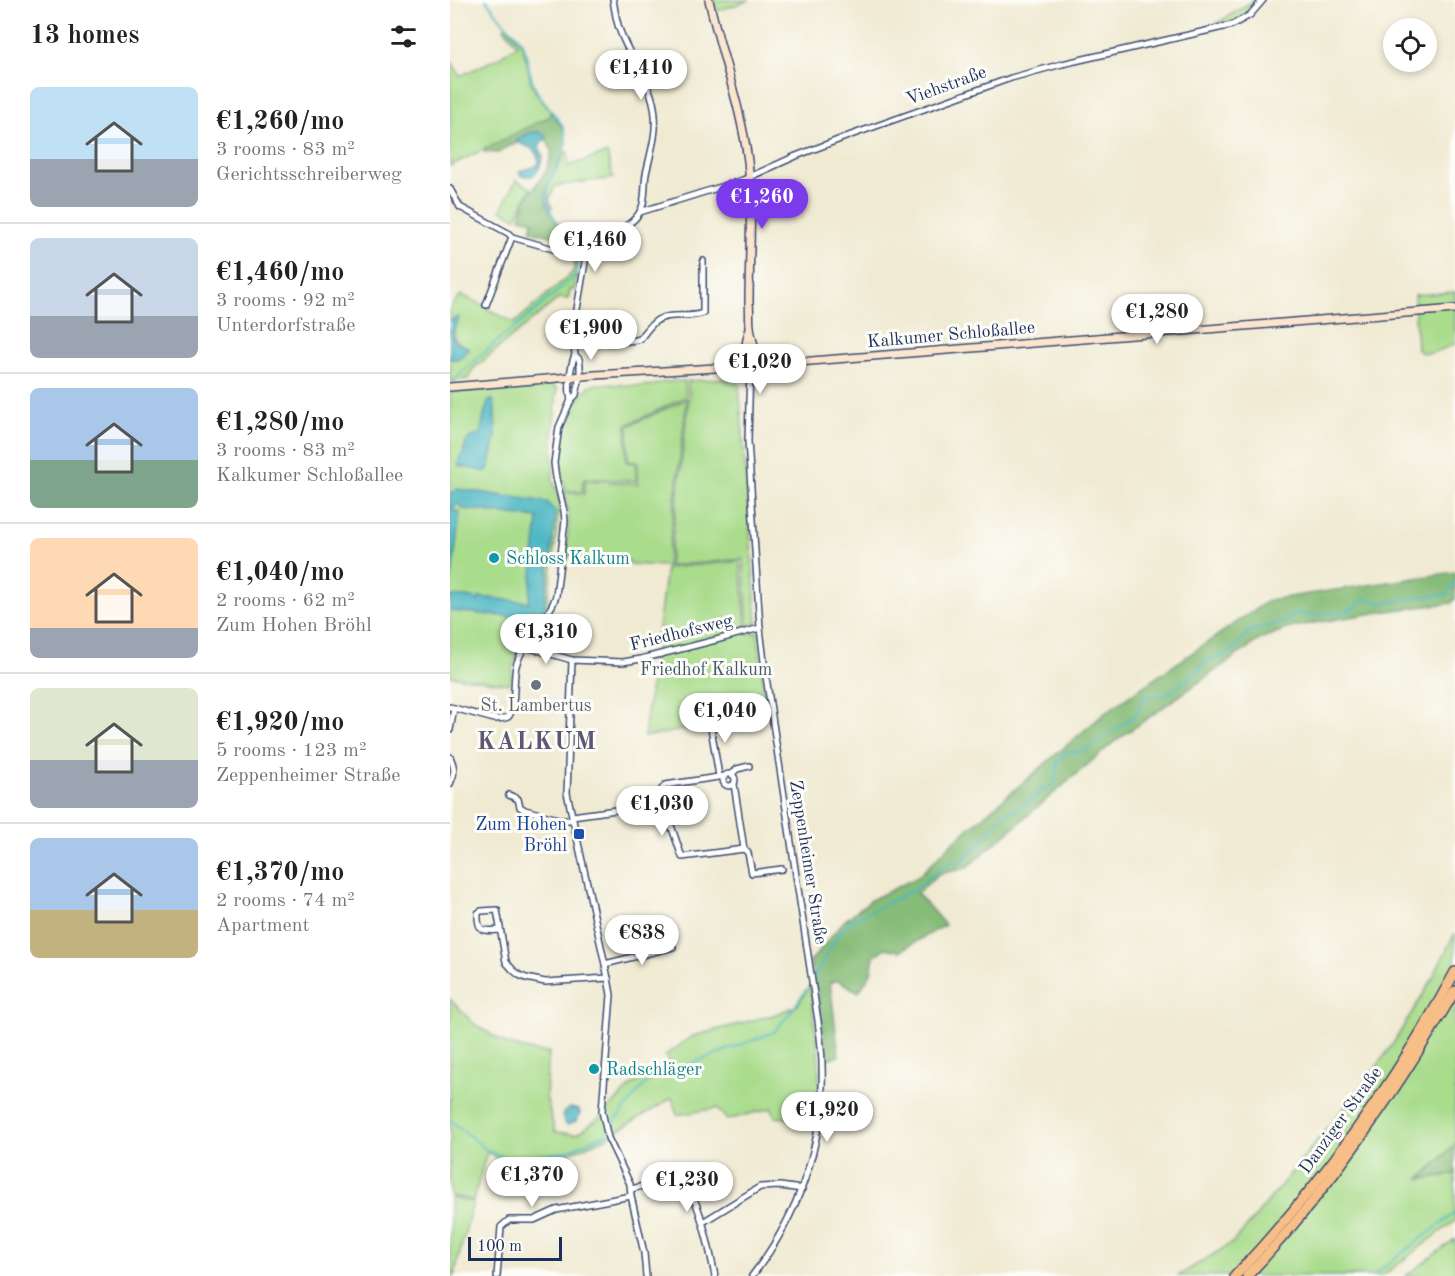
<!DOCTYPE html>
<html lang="en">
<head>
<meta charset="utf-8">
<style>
	:root { --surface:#fff; --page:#f6f6f6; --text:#222; --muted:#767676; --line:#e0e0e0; --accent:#7c3aed }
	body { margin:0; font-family:"Old Standard TT",serif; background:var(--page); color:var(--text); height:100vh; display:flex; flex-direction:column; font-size:22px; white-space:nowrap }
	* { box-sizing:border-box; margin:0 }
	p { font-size:20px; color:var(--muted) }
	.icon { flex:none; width:33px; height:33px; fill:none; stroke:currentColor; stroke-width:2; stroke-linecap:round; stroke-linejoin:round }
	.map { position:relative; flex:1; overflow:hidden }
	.panel { display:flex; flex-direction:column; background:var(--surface); width:450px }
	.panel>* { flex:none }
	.buttons { position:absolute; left:933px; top:18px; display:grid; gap:12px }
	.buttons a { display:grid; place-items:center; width:54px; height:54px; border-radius:50%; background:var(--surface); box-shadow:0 3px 9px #0003; font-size:30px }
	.scale { position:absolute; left:18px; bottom:15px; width:94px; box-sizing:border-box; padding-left:6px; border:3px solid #1b2f5e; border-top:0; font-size:16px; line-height:21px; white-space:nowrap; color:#1b2f5e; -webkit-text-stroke:4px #fdfcf7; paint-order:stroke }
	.price { position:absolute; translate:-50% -51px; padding:0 14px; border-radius:21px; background:#fff; color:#222; font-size:20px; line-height:39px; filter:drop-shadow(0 2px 3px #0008) }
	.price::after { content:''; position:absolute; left:50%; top:36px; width:18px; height:14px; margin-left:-9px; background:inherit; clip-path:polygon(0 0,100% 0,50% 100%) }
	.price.current { background:var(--accent); color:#fff }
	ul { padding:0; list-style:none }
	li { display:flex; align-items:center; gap:18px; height:150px; padding:0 30px }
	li+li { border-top:2px solid var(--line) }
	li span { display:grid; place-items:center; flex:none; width:168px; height:120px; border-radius:9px; color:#555 }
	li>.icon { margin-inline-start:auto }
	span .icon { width:72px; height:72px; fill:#fffc; stroke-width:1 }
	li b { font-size:26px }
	h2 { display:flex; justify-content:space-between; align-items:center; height:72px; padding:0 30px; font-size:26px }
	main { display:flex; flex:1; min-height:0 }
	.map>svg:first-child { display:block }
	.green { fill:#a9dc8b; stroke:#628674; stroke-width:1.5 }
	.forest { fill:#86bc77; stroke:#50766a; stroke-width:1.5 }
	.water { fill:#48b6c2; stroke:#327290; stroke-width:1.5 }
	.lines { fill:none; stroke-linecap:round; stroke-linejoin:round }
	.stream { stroke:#48b6c2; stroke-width:2 }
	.street-casing { stroke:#3b4b6f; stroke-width:8 }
	.secondary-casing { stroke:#3b4b6f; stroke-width:10 }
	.highway-casing { stroke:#3b4b6f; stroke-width:12 }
	.street { stroke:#fff; stroke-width:5 }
	.secondary { stroke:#fce5cf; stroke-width:7 }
	.highway { stroke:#f7be88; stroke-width:9 }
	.culture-dot { fill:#0f9aa8; stroke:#fdfcf7; stroke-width:2 }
	.worship-dot { fill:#6b7280; stroke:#fdfcf7; stroke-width:2 }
	.transit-dot { fill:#1a4fb4; stroke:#fdfcf7; stroke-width:2 }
	.labels { text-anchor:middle; stroke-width:6; stroke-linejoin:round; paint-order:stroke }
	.street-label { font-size:18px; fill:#1b2f5e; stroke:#fdfcf7 }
	.culture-label { font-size:18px; fill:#0d838f; stroke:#fdfcf7; text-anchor:start }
	.park-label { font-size:18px; fill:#3e5a69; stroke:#fdfcf7 }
	.worship-label { font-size:18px; fill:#5b616d; stroke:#fdfcf7 }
	.transit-label { font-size:18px; fill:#164399; stroke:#fdfcf7; text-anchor:end }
	.district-label { font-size:24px; font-weight:bold; letter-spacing:1.5px; fill:#5c5774; stroke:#fdfcf7 }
</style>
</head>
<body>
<main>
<section class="panel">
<h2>13 homes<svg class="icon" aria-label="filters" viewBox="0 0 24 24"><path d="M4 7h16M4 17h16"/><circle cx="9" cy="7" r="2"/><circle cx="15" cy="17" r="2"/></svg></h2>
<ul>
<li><span style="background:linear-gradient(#bfe0f5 60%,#9aa5b1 0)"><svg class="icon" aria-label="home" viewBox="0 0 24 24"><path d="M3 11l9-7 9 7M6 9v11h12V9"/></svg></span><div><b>€1,260/mo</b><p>3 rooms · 83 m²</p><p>Gerichtsschreiberweg</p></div></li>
<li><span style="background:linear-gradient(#c9d6e8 65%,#9aa5b1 0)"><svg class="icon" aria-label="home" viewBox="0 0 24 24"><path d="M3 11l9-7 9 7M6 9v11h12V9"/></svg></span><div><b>€1,460/mo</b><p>3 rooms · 92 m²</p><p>Unterdorfstraße</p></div></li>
<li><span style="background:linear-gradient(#a9c7e8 60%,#7fa58c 0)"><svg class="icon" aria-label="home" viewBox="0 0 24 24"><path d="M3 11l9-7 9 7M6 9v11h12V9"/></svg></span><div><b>€1,280/mo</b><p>3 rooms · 83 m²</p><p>Kalkumer Schloßallee</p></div></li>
<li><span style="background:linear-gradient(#ffd9b3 75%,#9aa5b1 0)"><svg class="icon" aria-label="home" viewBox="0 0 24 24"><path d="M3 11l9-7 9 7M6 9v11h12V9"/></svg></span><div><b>€1,040/mo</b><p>2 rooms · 62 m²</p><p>Zum Hohen Bröhl</p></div></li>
<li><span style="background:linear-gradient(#dfe7d0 60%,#9aa5b1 0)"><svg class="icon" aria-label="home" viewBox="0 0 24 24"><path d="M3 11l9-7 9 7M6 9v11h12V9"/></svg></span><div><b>€1,920/mo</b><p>5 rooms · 123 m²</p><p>Zeppenheimer Straße</p></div></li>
<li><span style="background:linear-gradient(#a9c7e8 60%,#c2b280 0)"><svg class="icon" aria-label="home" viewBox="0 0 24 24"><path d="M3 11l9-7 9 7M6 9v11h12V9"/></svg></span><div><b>€1,370/mo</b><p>2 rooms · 74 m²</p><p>Apartment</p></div></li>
</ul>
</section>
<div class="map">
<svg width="1005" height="1276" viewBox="0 0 1005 1276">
	<rect width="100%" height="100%" fill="#fdfcf7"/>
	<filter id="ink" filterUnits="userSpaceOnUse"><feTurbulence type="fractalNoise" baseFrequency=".0167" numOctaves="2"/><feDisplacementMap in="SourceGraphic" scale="12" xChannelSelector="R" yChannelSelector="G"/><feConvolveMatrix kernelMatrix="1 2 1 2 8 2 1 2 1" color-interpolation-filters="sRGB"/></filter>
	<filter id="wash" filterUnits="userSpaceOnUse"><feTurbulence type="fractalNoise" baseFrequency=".008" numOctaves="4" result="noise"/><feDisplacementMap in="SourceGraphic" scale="24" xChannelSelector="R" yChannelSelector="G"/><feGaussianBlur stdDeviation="1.35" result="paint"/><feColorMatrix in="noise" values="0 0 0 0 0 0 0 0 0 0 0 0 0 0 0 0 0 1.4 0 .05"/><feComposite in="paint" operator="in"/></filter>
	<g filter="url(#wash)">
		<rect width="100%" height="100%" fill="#f0ead2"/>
		<g class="green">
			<path d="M262 0H300L264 12Z"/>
			<path d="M805 0H812C796 22 781 23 756 30Z"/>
			<path d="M57 27 72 45 77 62 81 82 85 91 101 113 99 117 0 166V59L10 76 48 58 67 45 54 28Z"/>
			<path d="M115 152H118V166L157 153 163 178 105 186 101 197 99 198 102 208H100C92 182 107 174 115 152Z"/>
			<path d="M66 180 81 188 66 218 51 210Z"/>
			<path d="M126 256H128L127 276 124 290H120L118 299 109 298 23 369 18 379 0 381V359H8L18 348C0 341 2 334 8 317L4 318 0 321V307L11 295 38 307V309L64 323 121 274 124 270Z"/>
			<path d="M1005 292V344C993 348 976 360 967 349L964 295Z"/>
			<path d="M268 379 284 380 289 385 307 623 298 627 293 559 219 566 239 398 238 381Z"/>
			<path d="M235 381 236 397 177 425 176 462 186 463V481L134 478 132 492 115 490C105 449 112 416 140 385L154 384 189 386 204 385 214 382Z"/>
			<path d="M101 384 107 389 103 433V480L110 504 97 607 73 645 63 665 60 684 0 676V392Z"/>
			<path d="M237 399 217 566 179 564V561L116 555 119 516 114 492 134 494 135 480 188 484V462L178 461V426Z"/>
			<path d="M290 561 297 634 308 632 316 715 194 737 216 568Z"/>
			<path d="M1005 933V1145L971 1179 1005 1174V1221L932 1276H728L782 1243 802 1221 920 1076 944 1042 980 983Z"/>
			<path d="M360 985 368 1049 370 1095 364 1128 337 1118 325 1117 322 1108 277 1120 267 1108 227 1115 222 1098 154 1139 119 1153 51 1161 38 1152 35 1158 23 1201 0 1195V999L24 1024 58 1045 87 1052H99L96 1096 105 1132 125 1134 132 1131 149 1118 183 1084 218 1065 216 1055 243 1036 323 1015 347 1006Z"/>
			<path d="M0 1197 23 1202 4 1276H0Z"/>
			<path d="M1005 1239V1276H956Z"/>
		</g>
		<g class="forest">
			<path d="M101 113C106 119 112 125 115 133 122 158 89 177 97 205 100 215 111 227 116 237L113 239 81 231 83 221 70 218 76 199 96 171 101 156V150L95 135C84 131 77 133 68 139L67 143 57 147 48 153 34 152 33 150 99 117Z"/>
			<path d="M1005 572V599L1001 603 930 612 864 623 836 629 809 640 664 742 516 868 489 874 467 893 495 925 450 951 435 948 424 956 421 973 409 992 389 981 380 982 389 1056 376 1059 372 1021 360 962 394 921 421 900 468 877 503 842 656 712 819 600Z"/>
			<path d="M1005 1145V1174L970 1179Z"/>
		</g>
		<g class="water">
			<path d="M82 132H89L96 136V140H93L89 146 93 157 89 169 82 176H71L69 171 84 167 89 163C88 149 78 146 66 142L68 139Z"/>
			<path d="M8 317 9 319C4 328 0 334 6 343L19 348V350L8 359H0V321L4 318Z"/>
			<path d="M40 400H43L45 409 46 436 40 465 36 472 9 466C7 459 10 458 13 452 18 439 14 440 29 434 35 423 32 410 40 400Z"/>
			<path d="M7 489 97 502 106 512 94 609 84 619 0 611 1 596 25 598V600L28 601 29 597 79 602 88 518 37 512V509H34V511L11 509 12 505H5L4 511 10 512 0 593V494Z"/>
			<path d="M120 1108 129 1110 130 1114 126 1121 118 1125 114 1123 113 1117 114 1112Z"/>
		</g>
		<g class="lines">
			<g class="stream">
				<path d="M3 384 11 373 52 337 67 326 124 277C140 247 106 231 98 204 90 181 115 163 116 140 117 122 94 105 86 90 77 74 80 53 69 38 65 33 60 29 56 25 49 17 43 8 36 0"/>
				<path d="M365 976 386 938 401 921 464 890 498 863 511 862 537 836 552 816 578 803 592 789 601 787 605 782 608 759 617 752H629L640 748 686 715 693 698 696 697 708 696 719 693 741 677 750 669 755 661 780 653 800 631 838 621 843 615 849 612 857 616 896 612 906 607 910 601 915 598C936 608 946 599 966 597 978 595 986 597 999 593L1002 584 1005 583"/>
				<path d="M0 1120 37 1150 58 1159 114 1152 154 1135 194 1085 209 1076 324 1032 343 1009 356 990"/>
				<path d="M922 1276 1005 1213"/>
			</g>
		</g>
	</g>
	<g filter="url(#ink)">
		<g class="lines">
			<g class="street-casing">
				<g id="street">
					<path d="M0 189 10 207 58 233 62 237 117 253 126 254 138 251"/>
					<path d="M190 212 293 180 346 156 401 135 561 78 612 64 782 25 800 15 813 0"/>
					<path d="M36 305 62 237"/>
					<path d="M123 343 150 341 161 343 186 340 190 339C195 333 200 325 206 321 218 312 240 319 253 313V261"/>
					<path d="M300 366 298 441 310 628 315 670 368 1021C370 1036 372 1051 372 1066 375 1142 348 1217 302 1276"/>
					<path d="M121 400C118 389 120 366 125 355"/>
					<path d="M76 647 122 660 173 662 191 659 266 640 310 628"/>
					<path d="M122 660 117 793 158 978 161 995 152 1111 158 1138 180 1184 181 1196 194 1253 196 1276"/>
					<path d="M0 707 44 719C48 719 54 719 58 717 66 710 63 677 66 666 69 655 80 637 86 628 94 618 102 609 106 596L115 521 114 511 106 478 104 463 109 427 121 400 126 395 130 376V365L129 359 125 355 123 333 136 256C146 233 180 233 191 210 196 199 194 185 196 174 200 155 207 134 205 115 203 83 180 60 170 31 166 21 165 10 163 0"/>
					<path d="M0 730 4 708"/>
					<path d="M0 757C5 768 5 773 0 784"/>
					<circle cx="279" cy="780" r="6"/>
					<path d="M282 774 287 769 299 766"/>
					<path d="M269 776 261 728 295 722"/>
					<path d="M284 784 294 849 298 853 302 873 332 869"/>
					<path d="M59 795 68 799 70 807 75 810 112 820H123"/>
					<path d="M201 804 215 785 275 776"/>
					<path d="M122 816 210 804 215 808 232 857 294 849"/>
					<path d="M50 930C34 931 27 933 28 913L31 911 47 910 56 962 63 970 69 975 76 978 95 982 158 978"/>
					<path d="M155 964 223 947"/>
					<path d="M181 1189C191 1187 218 1179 227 1180 248 1182 261 1258 265 1276"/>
					<path d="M253 1222 310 1187 330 1186 352 1189"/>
					<path d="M47 1276 51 1227 59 1220H84L106 1210 181 1196"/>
				</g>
			</g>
			<g class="secondary-casing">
				<g id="secondary">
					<path d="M259 0C271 54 291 106 298 161 303 208 299 256 299 303 300 311 299 319 300 326 301 344 310 348 300 366"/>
					<path d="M300 366C293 355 296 340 300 329"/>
					<path d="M0 387 145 375 300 366 1005 309"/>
				</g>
			</g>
			<g class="highway-casing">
				<g id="highway">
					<path d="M785 1276C871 1185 946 1082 1005 972"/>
					<path d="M797 1276C879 1191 945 1092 1005 991"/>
				</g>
			</g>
			<use href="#street" class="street"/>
			<use href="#secondary" class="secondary"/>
			<use href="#highway" class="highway"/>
		</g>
	</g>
	<g class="culture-dot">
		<circle cx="44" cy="558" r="6"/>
		<circle cx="144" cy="1069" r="6"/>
	</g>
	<circle class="worship-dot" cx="86" cy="685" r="6"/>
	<rect class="transit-dot" x="123" y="828" width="12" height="12" rx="3"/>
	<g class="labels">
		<g class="street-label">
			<text transform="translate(496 85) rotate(-20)" y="6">Viehstraße</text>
			<text transform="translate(501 334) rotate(-5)" y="6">Kalkumer Schloßallee</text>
			<text transform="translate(231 632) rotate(-14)" y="6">Friedhofsweg</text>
			<text transform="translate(359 862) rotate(81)" y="6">Zeppenheimer Straße</text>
			<text transform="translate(890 1120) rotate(-54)" y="6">Danziger Straße</text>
		</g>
		<g class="culture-label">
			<text x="56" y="564">Schloss Kalkum</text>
			<text x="156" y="1075">Radschläger</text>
		</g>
		<g class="park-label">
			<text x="256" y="675">Friedhof Kalkum</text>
		</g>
		<g class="worship-label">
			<text x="86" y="711">St. Lambertus</text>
		</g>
		<g class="transit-label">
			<text x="117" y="830">Zum Hohen<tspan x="117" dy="21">Bröhl</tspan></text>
		</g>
		<g class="district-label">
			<text x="87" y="749">KALKUM</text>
		</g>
	</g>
</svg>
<div class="buttons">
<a><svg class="icon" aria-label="locate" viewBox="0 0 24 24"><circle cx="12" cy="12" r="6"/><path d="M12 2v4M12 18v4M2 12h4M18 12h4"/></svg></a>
</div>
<div class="scale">100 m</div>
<b class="price" style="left:191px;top:101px">€1,410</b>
<b class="price current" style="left:312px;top:230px">€1,260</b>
<b class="price" style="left:145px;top:273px">€1,460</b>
<b class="price" style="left:707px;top:345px">€1,280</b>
<b class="price" style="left:141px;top:361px">€1,900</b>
<b class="price" style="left:310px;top:395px">€1,020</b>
<b class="price" style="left:96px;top:665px">€1,310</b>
<b class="price" style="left:275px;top:744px">€1,040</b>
<b class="price" style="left:212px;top:837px">€1,030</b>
<b class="price" style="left:192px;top:966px">€838</b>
<b class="price" style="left:377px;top:1143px">€1,920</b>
<b class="price" style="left:82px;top:1208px">€1,370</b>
<b class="price" style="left:237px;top:1213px">€1,230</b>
</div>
</main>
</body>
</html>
